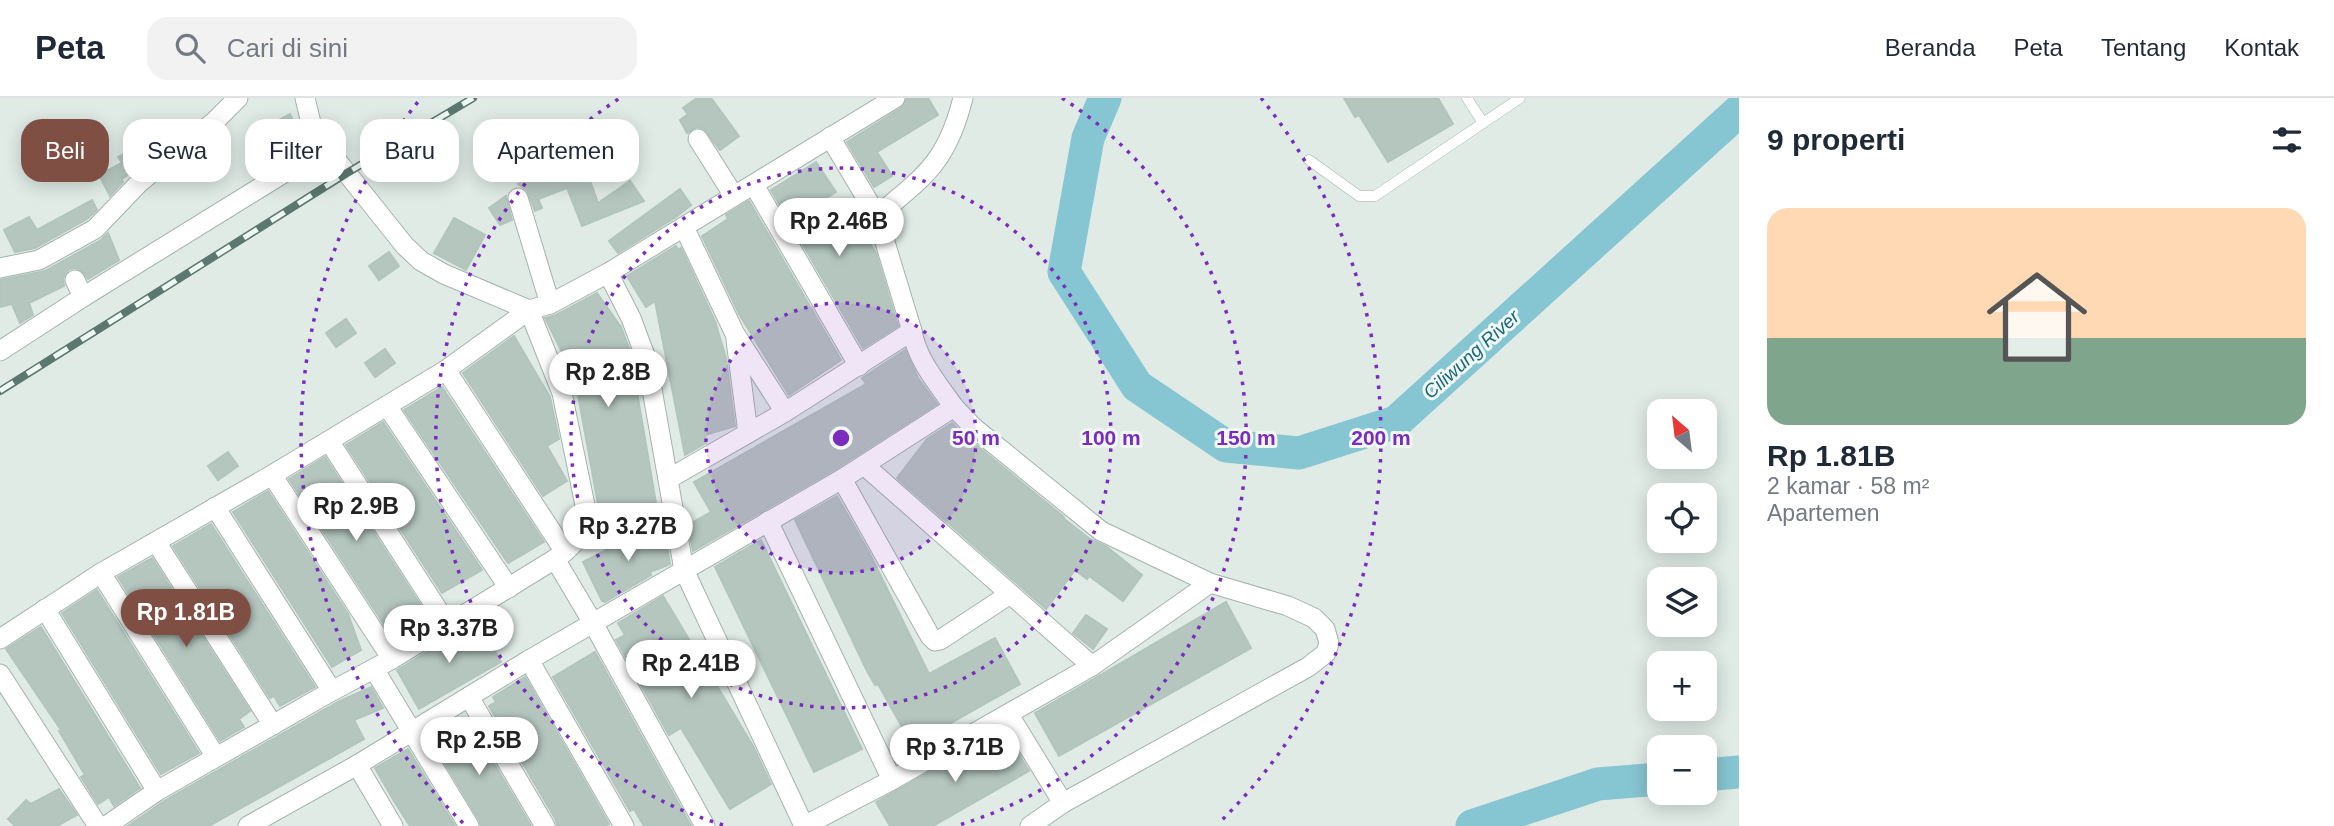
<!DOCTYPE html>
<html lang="id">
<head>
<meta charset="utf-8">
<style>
	:root { --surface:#fff; --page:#f2f2f3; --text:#1f2937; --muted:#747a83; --line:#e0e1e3; --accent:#7f4f44 }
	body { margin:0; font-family:Arial,sans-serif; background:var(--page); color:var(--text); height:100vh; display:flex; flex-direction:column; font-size:26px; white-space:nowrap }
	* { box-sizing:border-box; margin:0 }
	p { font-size:23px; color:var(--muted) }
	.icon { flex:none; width:38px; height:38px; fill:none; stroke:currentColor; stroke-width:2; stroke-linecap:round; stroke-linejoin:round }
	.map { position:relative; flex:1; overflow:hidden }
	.side { display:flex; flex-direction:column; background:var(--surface); width:595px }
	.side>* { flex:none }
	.guide { position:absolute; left:21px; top:21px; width:665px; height:63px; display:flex; gap:14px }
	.needle { width:46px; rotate:332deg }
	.buttons { position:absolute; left:1647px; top:301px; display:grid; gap:14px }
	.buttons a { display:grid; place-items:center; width:70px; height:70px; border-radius:14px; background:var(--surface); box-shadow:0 4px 18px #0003; font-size:35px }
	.price { position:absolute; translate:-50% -60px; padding:0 16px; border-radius:24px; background:#fff; color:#222; font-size:23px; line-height:46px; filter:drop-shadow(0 2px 4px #0008) }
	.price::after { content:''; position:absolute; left:50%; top:42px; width:21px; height:16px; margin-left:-10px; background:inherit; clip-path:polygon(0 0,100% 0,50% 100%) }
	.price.current { background:var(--accent); color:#fff }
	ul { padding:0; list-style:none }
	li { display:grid; align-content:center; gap:14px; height:371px; padding:0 28px }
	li+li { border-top:2px solid var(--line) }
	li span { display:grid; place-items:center; height:217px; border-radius:21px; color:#555 }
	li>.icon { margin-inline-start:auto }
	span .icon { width:126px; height:126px; fill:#fffc; stroke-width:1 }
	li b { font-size:30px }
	h2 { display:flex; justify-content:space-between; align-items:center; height:84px; padding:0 28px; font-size:30px }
	.chip { padding:0 24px; border-radius:21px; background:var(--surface); box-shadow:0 4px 18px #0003; font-size:24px; line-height:63px }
	.chip.current { background:var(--accent); color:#fff }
	header { display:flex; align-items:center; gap:42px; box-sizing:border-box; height:98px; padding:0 35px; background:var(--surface); border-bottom:2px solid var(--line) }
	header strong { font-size:33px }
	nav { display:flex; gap:38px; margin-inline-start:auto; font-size:24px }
	.search { width:490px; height:63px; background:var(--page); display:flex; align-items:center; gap:18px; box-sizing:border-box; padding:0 24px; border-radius:21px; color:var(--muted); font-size:26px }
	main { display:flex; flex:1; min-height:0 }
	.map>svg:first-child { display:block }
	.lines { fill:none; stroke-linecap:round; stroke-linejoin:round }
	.river { stroke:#86c5d2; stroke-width:33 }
	.building { fill:#b5c6bf; stroke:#b2c5bd; stroke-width:2 }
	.lane-casing { stroke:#a3b3ad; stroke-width:11 }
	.street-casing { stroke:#a3b3ad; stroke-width:21 }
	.lane { stroke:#fff; stroke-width:10 }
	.street { stroke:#fff; stroke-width:19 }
	.rail-casing { stroke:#5a7870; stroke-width:8 }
	.rail { stroke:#f0f8f4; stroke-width:5; stroke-dasharray:16; stroke-linecap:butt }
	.ring { fill:none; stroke:#7b2cbf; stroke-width:3.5; stroke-dasharray:3.5 7 }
	.labels { text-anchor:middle; stroke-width:6; stroke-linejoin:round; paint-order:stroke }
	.water-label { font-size:19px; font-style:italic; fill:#196779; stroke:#f0f8f4 }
	.centre { fill:#7b2cbf; stroke:#f0f8f4; stroke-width:3.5 }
	.ring-label { font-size:21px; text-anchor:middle; font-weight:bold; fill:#7b2cbf; stroke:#f0f8f4; stroke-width:6; stroke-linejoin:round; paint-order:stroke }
</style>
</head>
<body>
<header>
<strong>Peta</strong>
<div class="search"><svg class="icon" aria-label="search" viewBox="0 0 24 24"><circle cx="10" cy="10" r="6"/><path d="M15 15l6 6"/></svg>Cari di sini</div>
<nav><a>Beranda</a><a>Peta</a><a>Tentang</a><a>Kontak</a></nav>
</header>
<main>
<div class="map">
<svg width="1739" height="728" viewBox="0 0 1739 728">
	<rect width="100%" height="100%" fill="#e0ebe6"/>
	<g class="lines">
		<g class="river">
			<path d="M1105 0 1088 40 1064 174 1137 288 1226 348 1299 355 1396 324 1739 13"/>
			<path d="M1704 677 1739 674"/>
			<path d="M1472 728 1598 686 1659 681"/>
		</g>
	</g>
	<g class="building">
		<path d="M697 0H711L739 38 720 52 704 31 697 29 687 35 680 22 688 16 683 10Z"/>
		<path d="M907 0H928L938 17 877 54 892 78 874 89 847 44 901 10Z"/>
		<path d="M1344 0H1438L1453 26 1388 64 1359 17 1355 19Z"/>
		<path d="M290 16 305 47 291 56 275 24Z"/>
		<path d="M590 43 603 70 588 77 598 105 630 83 644 103 582 128 567 90 538 101 542 110 535 113 527 92 518 86 537 78 535 72 569 60 566 55Z"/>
		<path d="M134 51 142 67 122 81 123 84 110 98 99 77 122 65 118 59Z"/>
		<path d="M816 64 836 94 810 110 834 149 861 132 876 155 898 228 863 250 771 92Z"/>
		<path d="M680 91 691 107 676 119 618 155 609 143Z"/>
		<path d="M506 98 512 122 500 127 489 110Z"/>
		<path d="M92 102 97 112 87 121 35 150 15 154 4 132 29 119 37 132Z"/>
		<path d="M749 103 841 262 789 297 739 216 702 138 728 121 726 117Z"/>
		<path d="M454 120 485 137 466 172 434 155Z"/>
		<path d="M108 135 119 162 88 181 81 172 75 170 69 171 63 180 64 188 29 205 33 217 20 225 12 206 0 209V182L45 173 101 142Z"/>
		<path d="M676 148 678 152 681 150 715 223 726 260 735 328 705 337 706 345 685 357 655 203 646 209 627 178Z"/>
		<path d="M389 154 399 168 379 182 369 168Z"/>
		<path d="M597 195 621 229 630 253 658 417 602 428 575 280 545 220 556 217Z"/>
		<path d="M346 221 356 235 336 249 326 235Z"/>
		<path d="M514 238 550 299 559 341 547 348 567 383 543 398 463 275Z"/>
		<path d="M385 251 395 265 375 279 365 265Z"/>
		<path d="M905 252 918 280 937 306 836 371 693 453 688 427 711 414 694 384 866 286 862 280Z"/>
		<path d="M442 289 544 444 508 465 404 312Z"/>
		<path d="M383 324 482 472 442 495 346 347Z"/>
		<path d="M952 325 965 338 1064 419 1063 420 1090 441 1107 449 1142 477 1123 503 1089 478 1087 481 1075 472 1046 511 897 380 927 341Z"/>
		<path d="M228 354 238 368 218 382 208 368Z"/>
		<path d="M325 359 423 511 387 531 289 381Z"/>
		<path d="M268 393 348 516 361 552 332 569 233 414Z"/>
		<path d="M837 398 870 456 929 576 995 540 1020 586 912 647 878 586 875 587 867 573 795 422Z"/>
		<path d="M659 425 660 434 664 432 670 466 650 474 651 477 605 504 602 503 583 464Z"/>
		<path d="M211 426 315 589 280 608 274 598 270 600 173 448Z"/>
		<path d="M761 442 862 651 814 674 715 469Z"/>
		<path d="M152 460 250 613 239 621 244 629 220 643 118 479Z"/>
		<path d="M97 492 199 655 161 676 62 515Z"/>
		<path d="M663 498 753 648 771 686 730 711 681 630 669 637 616 542 625 537 618 525Z"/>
		<path d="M1226 504 1251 550 1059 658 1035 615Z"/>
		<path d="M1086 517 1107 531 1093 551 1073 535Z"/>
		<path d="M478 523 501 564 419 611 397 572Z"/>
		<path d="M41 529 140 690 114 708 109 699 98 706 81 679 85 677 59 633 61 632 6 551Z"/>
		<path d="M595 554 691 728H644L634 711 630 713 553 579Z"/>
		<path d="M525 579 609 726 605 728H557L556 722 489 608 496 604 493 599Z"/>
		<path d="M371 589 383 610 354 622 364 641 209 728H128L164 703 338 604Z"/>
		<path d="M467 620 531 728H481L479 722 431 642Z"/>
		<path d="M1004 632 1029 673 933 728H890L876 704Z"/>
		<path d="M408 651 455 728H410L394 703 375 670Z"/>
		<path d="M59 691 77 717 57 728H15L8 721 26 702 31 706Z"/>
	</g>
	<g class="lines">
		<g class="lane-casing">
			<g id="lane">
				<path d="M1467 0 1483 25"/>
				<path d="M1309 62 1359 98H1375L1520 0"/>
			</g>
		</g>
		<g class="street-casing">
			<g id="street">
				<path d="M830 39 877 118 912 233"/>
				<path d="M698 41 734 98"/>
				<path d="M754 87 859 268"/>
				<path d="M518 100 550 206"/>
				<path d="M877 118C925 78 947 64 963 0"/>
				<path d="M684 129 735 236 785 314"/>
				<path d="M0 170 39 162 95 131 140 84 214 24 238 0"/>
				<path d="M608 175 631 220 647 263 684 472 804 728"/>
				<path d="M83 199 326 49"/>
				<path d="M736 242 748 335"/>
				<path d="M0 253 83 199 75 182"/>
				<path d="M446 272 565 454"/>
				<path d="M387 308 509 490"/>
				<path d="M329 343 447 526"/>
				<path d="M864 367 1092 568"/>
				<path d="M272 377 392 561"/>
				<path d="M670 380 785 314 912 233C917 262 938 286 954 309"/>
				<path d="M842 381 930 538 935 543 940 542 1010 496"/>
				<path d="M215 409 332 593"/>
				<path d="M768 423 892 682"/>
				<path d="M156 444 273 627"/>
				<path d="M555 461 593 525 705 728"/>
				<path d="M101 475 216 659"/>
				<path d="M45 511 157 693"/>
				<path d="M0 541 101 475 272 377 446 272 529 212 550 206 608 175 895 0"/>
				<path d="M529 562 624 728"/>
				<path d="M374 571 469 728"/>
				<path d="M0 576 98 728"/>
				<path d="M469 599 545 728"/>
				<path d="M1009 617 1063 705"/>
				<path d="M357 667 393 728"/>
				<path d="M106 728 157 693 332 593 392 561 555 461C574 448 581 439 587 417L562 295 529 212 444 176 421 163 405 148 326 49 311 25 305 0"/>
				<path d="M248 728 357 667 529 562 842 381 954 309 973 329 1101 433 1210 485 1288 508 1314 520 1325 531 1329 545 1326 555 1308 569 1063 705 1030 728"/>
				<path d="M804 728 892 682 1092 568 1210 485"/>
			</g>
		</g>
		<use href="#lane" class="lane"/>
		<use href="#street" class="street"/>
		<g class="rail-casing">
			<path id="rail" d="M0 293 347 75 473 0"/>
		</g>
		<use href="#rail" class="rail"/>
	</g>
	<circle cx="841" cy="340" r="135" fill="#7b2cbf" fill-opacity=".12"/>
	<g class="ring">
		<circle cx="841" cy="340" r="135"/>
		<circle cx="841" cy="340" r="270"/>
		<path d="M723 727A405 405 0 0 1 620 0M1062 0A405 405 0 0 1 959 727"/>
		<path d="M463 725A540 540 0 0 1 421 0M1261 0A540 540 0 0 1 1219 725"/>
	</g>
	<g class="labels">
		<g class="water-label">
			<text transform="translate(1471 256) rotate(-42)" y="7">Ciliwung River</text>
		</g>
	</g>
	<circle cx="841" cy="340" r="10" class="centre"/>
	<g class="ring-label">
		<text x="976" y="347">50 m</text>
		<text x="1111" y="347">100 m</text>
		<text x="1246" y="347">150 m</text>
		<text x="1381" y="347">200 m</text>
	</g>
</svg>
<div class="buttons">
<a><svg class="needle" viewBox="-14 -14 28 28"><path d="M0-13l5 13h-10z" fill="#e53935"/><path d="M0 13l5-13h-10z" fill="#747a83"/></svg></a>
<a><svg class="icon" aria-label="locate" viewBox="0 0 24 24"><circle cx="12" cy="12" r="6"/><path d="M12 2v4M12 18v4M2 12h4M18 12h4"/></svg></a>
<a><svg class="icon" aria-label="layers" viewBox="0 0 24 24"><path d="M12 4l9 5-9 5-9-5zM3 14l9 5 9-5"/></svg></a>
<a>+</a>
<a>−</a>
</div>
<b class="price" style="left:839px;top:160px">Rp 2.46B</b>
<b class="price" style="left:608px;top:311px">Rp 2.8B</b>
<b class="price" style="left:356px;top:445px">Rp 2.9B</b>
<b class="price" style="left:628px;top:465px">Rp 3.27B</b>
<b class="price current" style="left:186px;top:551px">Rp 1.81B</b>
<b class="price" style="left:449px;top:567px">Rp 3.37B</b>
<b class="price" style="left:691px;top:602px">Rp 2.41B</b>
<b class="price" style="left:479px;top:679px">Rp 2.5B</b>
<b class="price" style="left:955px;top:686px">Rp 3.71B</b>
<div class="guide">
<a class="chip current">Beli</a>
<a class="chip">Sewa</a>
<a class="chip">Filter</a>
<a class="chip">Baru</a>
<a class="chip">Apartemen</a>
</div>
</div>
<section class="side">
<h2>9 properti<svg class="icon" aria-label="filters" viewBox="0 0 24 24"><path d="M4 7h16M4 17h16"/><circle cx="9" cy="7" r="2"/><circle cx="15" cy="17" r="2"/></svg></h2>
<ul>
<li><span style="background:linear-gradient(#ffd9b3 60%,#7fa58c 0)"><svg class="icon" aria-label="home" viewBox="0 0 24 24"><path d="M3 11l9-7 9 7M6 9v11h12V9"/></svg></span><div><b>Rp 1.81B</b><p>2 kamar · 58 m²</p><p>Apartemen</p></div></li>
</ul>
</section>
</main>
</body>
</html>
